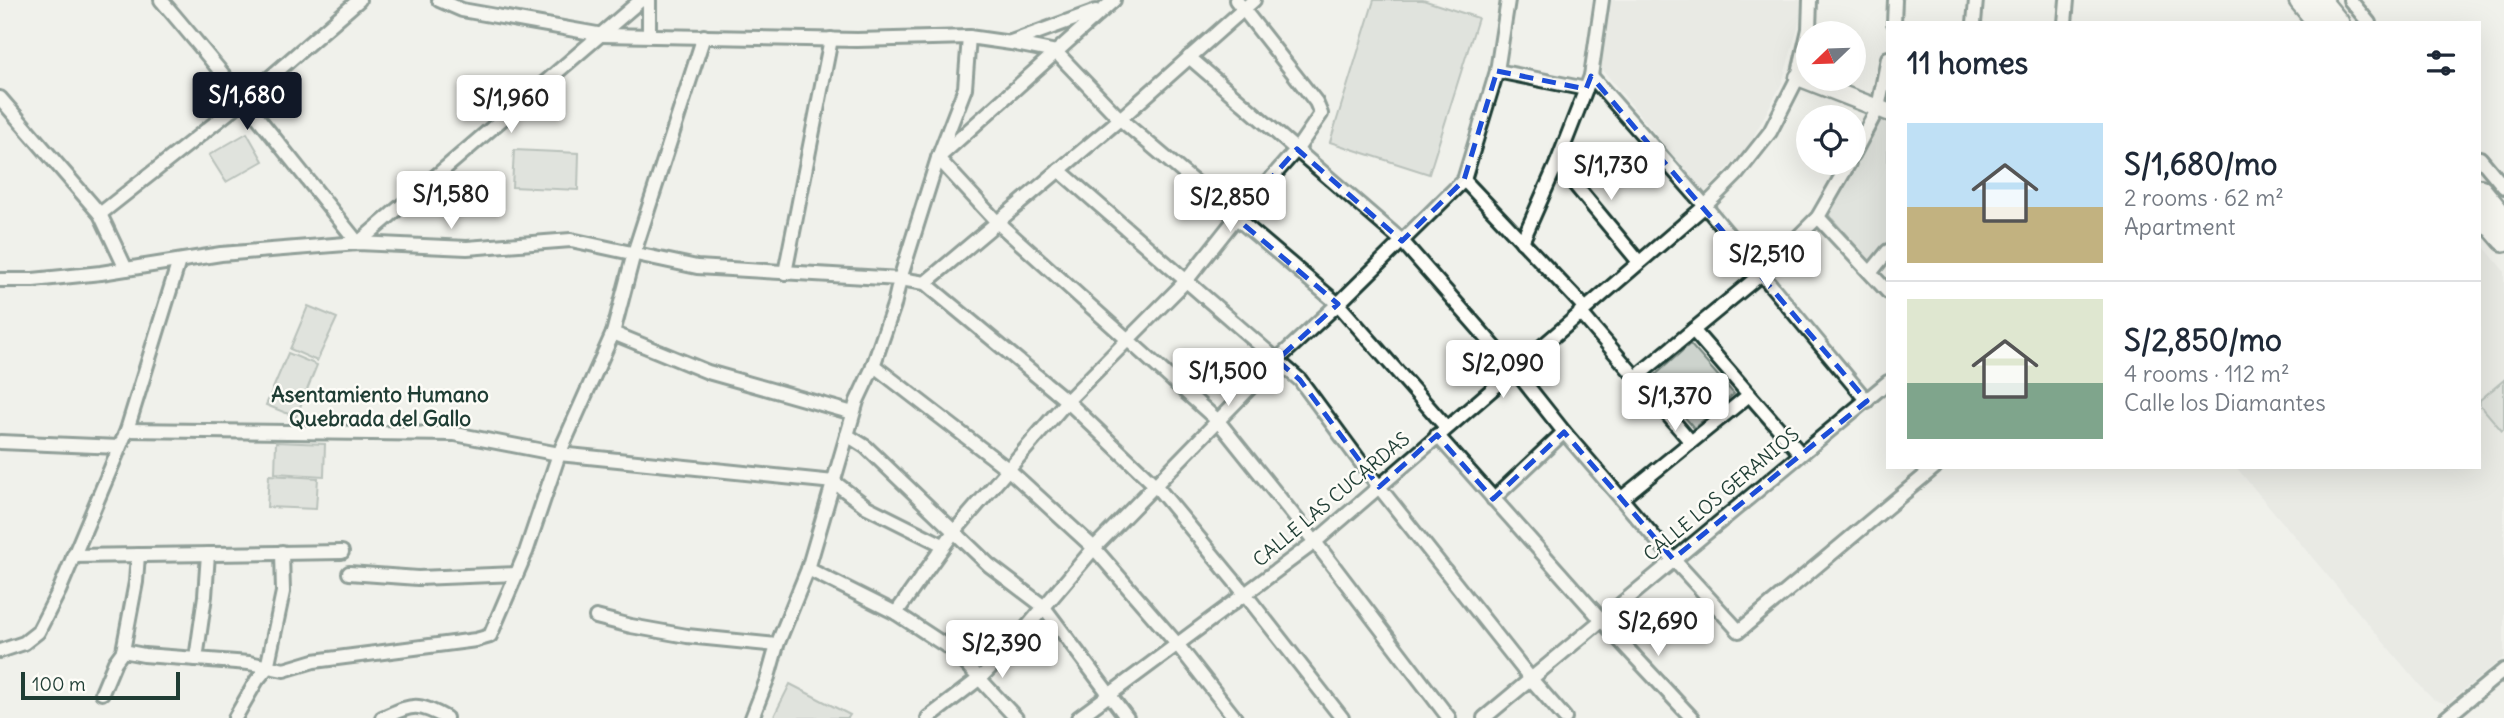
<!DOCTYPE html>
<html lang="en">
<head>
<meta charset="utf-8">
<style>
	:root { --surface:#fff; --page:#f2f2f3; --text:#1f2937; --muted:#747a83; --line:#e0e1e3; --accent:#111827 }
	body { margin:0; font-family:Delius,sans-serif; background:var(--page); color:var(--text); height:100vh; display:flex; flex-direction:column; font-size:26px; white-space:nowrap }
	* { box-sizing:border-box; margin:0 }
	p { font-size:23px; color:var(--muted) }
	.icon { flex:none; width:38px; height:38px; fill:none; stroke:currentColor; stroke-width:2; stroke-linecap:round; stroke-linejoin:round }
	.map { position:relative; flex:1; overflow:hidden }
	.drawer { position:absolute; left:1886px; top:21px; width:595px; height:448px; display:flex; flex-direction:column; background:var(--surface); border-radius:0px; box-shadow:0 7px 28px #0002 }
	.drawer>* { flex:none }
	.needle { width:46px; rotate:247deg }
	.buttons { position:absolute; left:1796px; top:21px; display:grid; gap:14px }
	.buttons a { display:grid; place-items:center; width:70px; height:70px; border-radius:50%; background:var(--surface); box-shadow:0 7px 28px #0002; font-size:35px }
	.scale { position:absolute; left:21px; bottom:18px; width:159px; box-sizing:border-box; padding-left:7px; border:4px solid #1f3d34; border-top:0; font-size:19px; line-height:24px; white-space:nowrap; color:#1f3d34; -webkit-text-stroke:5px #fdfcf7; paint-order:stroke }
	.price { position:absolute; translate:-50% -60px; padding:0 16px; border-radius:7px; background:#fff; color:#222; font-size:23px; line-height:46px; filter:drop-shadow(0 2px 4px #0008) }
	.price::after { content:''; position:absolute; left:50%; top:42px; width:21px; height:16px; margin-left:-10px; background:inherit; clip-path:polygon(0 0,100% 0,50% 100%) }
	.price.selected { background:var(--accent); color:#fff }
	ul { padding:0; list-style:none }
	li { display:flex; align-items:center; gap:21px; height:175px; padding:0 21px }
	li+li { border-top:2px solid var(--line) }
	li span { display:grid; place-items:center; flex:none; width:196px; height:140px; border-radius:0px; color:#555 }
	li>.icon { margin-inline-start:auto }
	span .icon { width:84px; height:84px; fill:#fffc; stroke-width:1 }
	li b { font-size:30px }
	h2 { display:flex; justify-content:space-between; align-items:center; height:84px; padding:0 21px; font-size:30px }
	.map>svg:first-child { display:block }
	.built { fill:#dfe2dc }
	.green { fill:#cdd3cd; stroke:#768880; stroke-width:2 }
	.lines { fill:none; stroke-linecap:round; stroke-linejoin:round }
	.minor-casing { stroke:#1f3d34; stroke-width:18 }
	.tertiary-casing { stroke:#1f3d34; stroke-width:21 }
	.trunk-casing { stroke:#1f3d34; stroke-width:26 }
	.minor { stroke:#fdfcf7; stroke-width:12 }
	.tertiary { stroke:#fdfcf7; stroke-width:16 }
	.trunk { stroke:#fdfcf7; stroke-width:21 }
	.marked { fill:none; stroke:#1d4ed8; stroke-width:5; stroke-dasharray:14 9; stroke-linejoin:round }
	.labels { text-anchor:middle; stroke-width:5; stroke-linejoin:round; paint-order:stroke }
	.street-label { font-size:19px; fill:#1f3d34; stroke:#fdfcf7 }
	.neighbourhood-label { font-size:21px; font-weight:bold; fill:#1f3d34; stroke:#fdfcf7 }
</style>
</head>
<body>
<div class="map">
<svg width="2504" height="718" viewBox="0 0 2504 718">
	<rect width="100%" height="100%" fill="#f0f1eb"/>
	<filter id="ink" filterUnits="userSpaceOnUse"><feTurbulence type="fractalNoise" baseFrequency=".0143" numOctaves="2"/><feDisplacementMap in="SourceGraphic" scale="14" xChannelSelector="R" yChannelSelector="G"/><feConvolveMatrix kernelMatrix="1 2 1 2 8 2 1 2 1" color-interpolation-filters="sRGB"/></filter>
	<g filter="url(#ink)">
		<g class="built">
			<path d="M1611 0H1803L1798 27 1782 83 1748 147 1704 193 1598 64Z"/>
			<path d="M2480 242 2504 271V657L2446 704 2433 699 2423 689 2236 467H2480Z"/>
		</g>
		<g class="green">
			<path d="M1374 0H1423L1478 18 1429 174 1330 142Z"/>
			<path d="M1880 119 1888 122V241L1877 258 1869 261 1827 213Z"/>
			<path d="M247 133 263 161 226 182 209 155Z"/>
			<path d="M514 150 579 153 578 190 512 187Z"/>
			<path d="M308 306 337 318 317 361 290 349Z"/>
			<path d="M1690 344 1734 394 1694 428 1652 378Z"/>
			<path d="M288 353 317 365 296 417 266 405Z"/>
			<path d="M2504 380V429L2502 431 2480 405V400Z"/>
			<path d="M276 442 325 444 324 476 275 473Z"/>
			<path d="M269 475 318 478 316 509 267 507Z"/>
			<path d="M790 684 850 715 848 718H773Z"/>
		</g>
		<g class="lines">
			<g class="minor-casing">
				<g id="minor">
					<path d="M161 0C229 79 293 162 358 243L641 0"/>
					<path d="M439 0 462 10 603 35 857 40 969 37 1011 43 1056 52 1120 119 1338 304 1446 427"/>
					<path d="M1114 0 938 158 997 222 1218 421 1315 542 1449 718"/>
					<path d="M2350 0 2369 23"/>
					<path d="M1894 23 1895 0"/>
					<path d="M1974 23 1976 0"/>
					<path d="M2065 23 2067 0"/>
					<path d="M649 35V0"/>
					<path d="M1011 42 1096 11"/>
					<path d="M1189 57 1402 241 1514 369 1564 432 1673 559 1739 631 1935 467"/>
					<path d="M1497 71 1586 89"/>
					<path d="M1591 76 1705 206 1867 401"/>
					<path d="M0 98 100 214 126 269"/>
					<path d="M1853 155 1878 108 1888 58"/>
					<path d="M2480 158 2504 187"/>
					<path d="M1557 163 1639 262"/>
					<path d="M1059 170 1300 380 1379 487 1531 679 1565 718"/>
					<path d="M1464 180 1585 308"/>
					<path d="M100 214 243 101 359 0"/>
					<path d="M1818 217 1888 292"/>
					<path d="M1522 242 1557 163 1591 76 1602 0"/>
					<path d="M1871 272 1888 251"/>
					<path d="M785 273 831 39"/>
					<path d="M0 280H33L101 273 221 254 358 243 467 248 571 240 697 267 900 279 925 283 1067 401 1156 486 1245 594 1342 718"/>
					<path d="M925 283 1120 119 1254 0"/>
					<path d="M1580 312 1691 442"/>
					<path d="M1693 330 1800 453"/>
					<path d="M613 333 708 372 853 413"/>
					<path d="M873 365 1009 470 1094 548 1177 644 1235 718"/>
					<path d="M1635 378 1760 275 1818 217 1849 163"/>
					<path d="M127 430 455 434 559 454 834 482 867 507 943 545"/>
					<path d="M847 435 866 447 989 565 1043 606 1127 718"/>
					<path d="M1437 435 1623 644 1692 718"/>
					<path d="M0 442 119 447"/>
					<path d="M1622 498 1749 395"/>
					<path d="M1493 499 1564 432"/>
					<path d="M73 556 342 552"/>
					<path d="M808 569 896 613 954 651 1016 718"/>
					<path d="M349 573 418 578 517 574"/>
					<path d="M896 613 953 533 1067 401 1186 281 1236 218 1297 149 1321 114 1316 102 1236 0"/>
					<path d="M596 617 631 626 687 636 777 645"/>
					<path d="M0 651 24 643 38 632 59 591 127 430 179 261"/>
					<path d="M123 651 144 655 249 663 284 670 314 661 476 640 490 636 526 552 559 454 613 333 634 253 704 36"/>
					<path d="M196 659 205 596 208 554"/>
					<path d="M102 693 115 662 123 651 136 582 138 555"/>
					<path d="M235 718 257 680 267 668 283 592 282 552"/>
					<path d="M382 718C412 705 416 701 446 718"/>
					<path d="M752 718 768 677 777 645 808 569 857 401 872 369 894 305 900 279 938 158 965 88 969 37"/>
					<path d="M928 718 980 678 1005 653 1094 548 1277 360 1338 304 1464 180 1497 71 1508 0"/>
					<path d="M1078 718 1315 542 1705 206 1736 175 1770 132 1798 77 1809 29 1810 0"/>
					<path d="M1484 718 1888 382"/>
					<path d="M2446 718 2504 670"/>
				</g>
			</g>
			<g class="tertiary-casing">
				<path id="tertiary" d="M1798 77 1888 112"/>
			</g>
			<g class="trunk-casing">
				<g id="trunk">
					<path d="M2300 0 2319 23"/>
					<path d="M2319 0 2338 23"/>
					<path d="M2480 190 2504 219"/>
					<path d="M2480 212 2504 240"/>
				</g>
			</g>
			<use href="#minor" class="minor"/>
			<use href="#tertiary" class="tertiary"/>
			<use href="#trunk" class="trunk"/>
		</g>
	</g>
	<path d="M0 0H2504V718H0ZM1497 71 1586 89 1591 76 1867 401 1673 559 1564 432 1493 499 1437 435 1379 487 1300 380 1277 360 1338 304 1236 218 1297 149 1402 241 1464 180Z" fill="#f0f1eb" fill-opacity=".55" fill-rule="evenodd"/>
	<path class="marked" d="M1497 71 1586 89 1591 76 1867 401 1673 559 1564 432 1493 499 1437 435 1379 487 1300 380 1277 360 1338 304 1236 218 1297 149 1402 241 1464 180Z"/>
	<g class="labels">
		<g class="street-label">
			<text transform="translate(1721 494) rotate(-40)" y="7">CALLE LOS GERANIOS</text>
			<text transform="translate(1331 499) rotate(-40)" y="7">CALLE LAS CUCARDAS</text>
		</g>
		<g class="neighbourhood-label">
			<text x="380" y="402">Asentamiento Humano<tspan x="380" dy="24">Quebrada del Gallo</tspan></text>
		</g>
	</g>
</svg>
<div class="buttons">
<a><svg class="needle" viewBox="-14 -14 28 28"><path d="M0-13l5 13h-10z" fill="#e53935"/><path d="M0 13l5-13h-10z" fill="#747a83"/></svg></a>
<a><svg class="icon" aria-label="locate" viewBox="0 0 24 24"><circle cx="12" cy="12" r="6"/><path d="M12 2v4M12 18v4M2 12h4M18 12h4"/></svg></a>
</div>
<div class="scale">100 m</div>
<b class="price selected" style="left:247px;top:132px">S/1,680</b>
<b class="price" style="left:511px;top:135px">S/1,960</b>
<b class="price" style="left:1611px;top:202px">S/1,730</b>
<b class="price" style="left:451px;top:231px">S/1,580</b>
<b class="price" style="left:1230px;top:234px">S/2,850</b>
<b class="price" style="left:1767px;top:291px">S/2,510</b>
<b class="price" style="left:1503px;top:400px">S/2,090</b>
<b class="price" style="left:1228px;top:408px">S/1,500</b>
<b class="price" style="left:1675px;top:433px">S/1,370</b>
<b class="price" style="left:1658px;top:658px">S/2,690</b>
<b class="price" style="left:1002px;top:680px">S/2,390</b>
<section class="drawer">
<h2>11 homes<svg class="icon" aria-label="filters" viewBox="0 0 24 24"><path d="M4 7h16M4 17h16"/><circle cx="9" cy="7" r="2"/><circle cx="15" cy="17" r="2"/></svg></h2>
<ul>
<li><span style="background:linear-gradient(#bfe0f5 60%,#c2b280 0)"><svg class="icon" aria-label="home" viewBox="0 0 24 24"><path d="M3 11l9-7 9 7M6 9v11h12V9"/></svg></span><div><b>S/1,680/mo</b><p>2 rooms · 62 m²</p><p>Apartment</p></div></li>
<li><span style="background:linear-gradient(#dfe7d0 60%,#7fa58c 0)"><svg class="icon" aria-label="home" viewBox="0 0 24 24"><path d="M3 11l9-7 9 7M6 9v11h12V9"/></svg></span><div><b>S/2,850/mo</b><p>4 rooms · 112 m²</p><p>Calle los Diamantes</p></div></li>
</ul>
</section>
</div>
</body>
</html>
